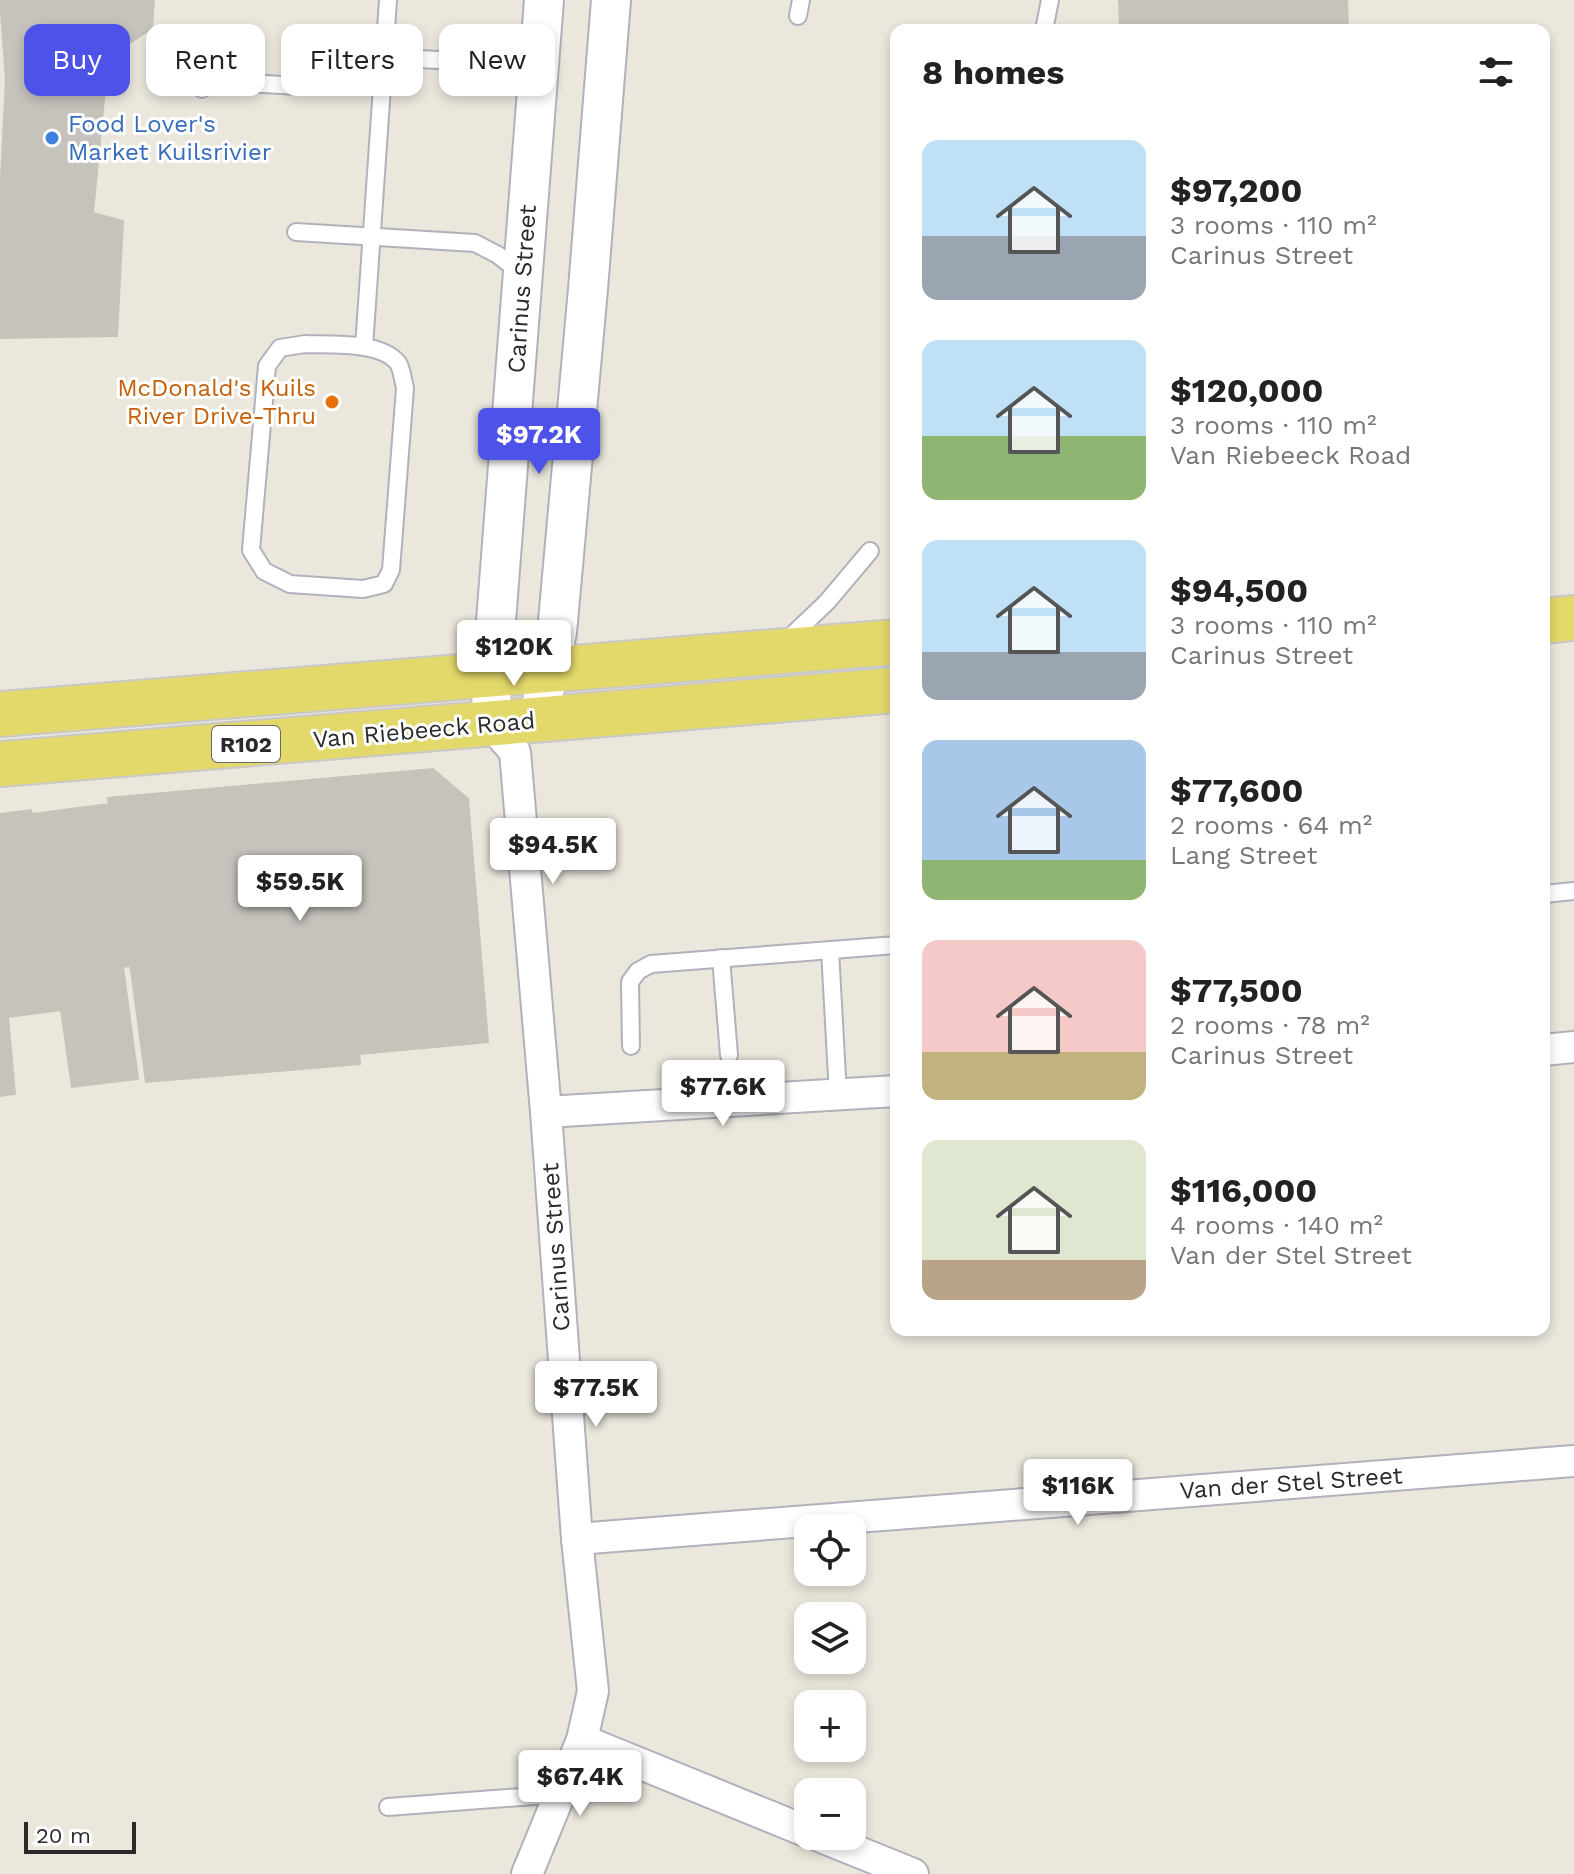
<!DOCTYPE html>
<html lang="en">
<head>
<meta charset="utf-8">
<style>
	:root { --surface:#fff; --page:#f2f2f2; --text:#222; --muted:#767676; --accent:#4d53e8 }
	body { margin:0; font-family:"Work Sans",sans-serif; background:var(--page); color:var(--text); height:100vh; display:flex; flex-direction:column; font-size:30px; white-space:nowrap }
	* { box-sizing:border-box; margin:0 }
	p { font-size:26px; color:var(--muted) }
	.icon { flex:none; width:44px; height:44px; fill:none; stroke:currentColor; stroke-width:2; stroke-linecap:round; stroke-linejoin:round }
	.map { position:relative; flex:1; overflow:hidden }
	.sheet { position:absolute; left:890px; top:24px; width:660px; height:1312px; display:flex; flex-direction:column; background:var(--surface); border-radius:16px; box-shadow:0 4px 12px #0003 }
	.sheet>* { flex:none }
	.guide { position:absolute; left:24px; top:24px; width:746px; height:72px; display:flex; gap:16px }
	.tools { position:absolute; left:794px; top:1514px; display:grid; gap:16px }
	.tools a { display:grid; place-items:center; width:72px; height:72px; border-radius:16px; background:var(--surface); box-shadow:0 4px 12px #0003; font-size:40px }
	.scale { position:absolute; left:24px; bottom:20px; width:112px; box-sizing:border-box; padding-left:8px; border:4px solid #2a2a2a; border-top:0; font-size:22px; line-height:28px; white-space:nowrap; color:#2a2a2a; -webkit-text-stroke:6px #fff; paint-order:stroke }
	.price { position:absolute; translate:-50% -68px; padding:0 18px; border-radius:8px; background:#fff; color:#222; font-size:26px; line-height:52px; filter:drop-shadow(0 2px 4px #0008) }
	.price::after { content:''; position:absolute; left:50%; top:48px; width:24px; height:18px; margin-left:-12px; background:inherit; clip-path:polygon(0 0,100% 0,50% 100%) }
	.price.on { background:var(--accent); color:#fff }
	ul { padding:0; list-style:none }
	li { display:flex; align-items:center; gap:24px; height:200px; padding:0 32px }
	li span { display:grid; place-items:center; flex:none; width:224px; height:160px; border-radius:16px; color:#555 }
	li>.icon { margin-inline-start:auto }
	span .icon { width:96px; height:96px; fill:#fffc; stroke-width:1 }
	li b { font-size:34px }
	h2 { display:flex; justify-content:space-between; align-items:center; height:96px; padding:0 32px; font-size:34px }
	.pill { padding:0 28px; border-radius:16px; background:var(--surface); box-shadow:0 4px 12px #0003; font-size:28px; line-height:72px }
	.pill.on { background:var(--accent); color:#fff }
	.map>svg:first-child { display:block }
	.building { fill:#c6c3bd; stroke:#c6c3b7; stroke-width:2 }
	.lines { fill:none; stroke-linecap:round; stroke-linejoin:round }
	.service-casing { stroke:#b1b1bc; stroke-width:20 }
	.minor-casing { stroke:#b1b1bc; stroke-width:34 }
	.tertiary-casing { stroke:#b1b1bc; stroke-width:42 }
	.primary-casing { stroke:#c8c8c8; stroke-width:48 }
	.service { stroke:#fff; stroke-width:16 }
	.minor { stroke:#fff; stroke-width:30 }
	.tertiary { stroke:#fff; stroke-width:38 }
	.primary { stroke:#e3d86a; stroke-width:44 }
	.shop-dot { fill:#3f7fe0; stroke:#fff; stroke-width:3 }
	.food-dot { fill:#e8710a; stroke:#fff; stroke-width:3 }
	.labels { text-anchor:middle; stroke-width:6; stroke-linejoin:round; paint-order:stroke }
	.shield { fill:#fff; stroke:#6a6a6a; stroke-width:2 }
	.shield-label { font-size:22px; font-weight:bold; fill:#2a2a2a }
	.shop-label { font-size:24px; fill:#366cbe; stroke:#fff; text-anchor:start }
	.street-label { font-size:24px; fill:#2a2a2a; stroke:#fff }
	.food-label { font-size:24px; fill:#c56008; stroke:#fff; text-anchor:end }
</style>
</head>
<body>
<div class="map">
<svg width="1574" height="1874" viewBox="0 0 1574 1874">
	<rect width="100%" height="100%" fill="#ebe7dd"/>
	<g class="building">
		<path d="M0 0H154L152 28 108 58 93 213 123 221 117 336 0 338V198L6 79Z"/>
		<path d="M1119 0H1347L1348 30H1120Z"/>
		<path d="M433 769 468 799 488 1042 359 1054 360 1064 146 1082 108 798Z"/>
		<path d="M109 804 130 966 123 967 138 1079 72 1087 61 1010 8 1017 15 1094 0 1096V814L31 810 32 814Z"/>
	</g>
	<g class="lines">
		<g class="service-casing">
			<g id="service">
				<path d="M798 16 801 0"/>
				<path d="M1044 30 1050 0"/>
				<path d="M384 57 456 61"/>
				<path d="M202 89 207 84 213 81 299 86"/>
				<path d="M296 232 475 243 498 255 521 273"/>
				<path d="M305 344C331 345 381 341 398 363 402 369 403 381 405 388L391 570 384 584 363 589 290 584 264 571 251 550 267 366 280 348Z"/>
				<path d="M364 347 388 0"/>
				<path d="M785 642 827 602 870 551"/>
				<path d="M1544 894 1574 891"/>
				<path d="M830 950 838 1095"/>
				<path d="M721 958 729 1055"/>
				<path d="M631 1046 630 982 638 971 651 964 896 945"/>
				<path d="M388 1807 561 1794"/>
			</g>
		</g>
		<g class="minor-casing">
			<g id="minor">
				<path d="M491 724 515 752 546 1112 577 1539 593 1691 582 1740 527 1874"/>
				<path d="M1544 1050 1574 1047"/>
				<path d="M546 1112 896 1091"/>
				<path d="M577 1539 1574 1461"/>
				<path d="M582 1740 808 1832"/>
				<path d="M819 1836 913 1874"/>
			</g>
		</g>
		<g class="tertiary-casing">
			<g id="tertiary">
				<path d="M538 720 557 632 588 289 611 0"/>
				<path d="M491 724 492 673 544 0"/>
			</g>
		</g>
		<g class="primary-casing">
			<g id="primary">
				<path d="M1544 621 1574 618"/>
				<path d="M0 714 896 642"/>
				<path d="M0 764 896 690"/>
			</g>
		</g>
		<use href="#service" class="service"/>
		<use href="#minor" class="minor"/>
		<use href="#tertiary" class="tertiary"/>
		<use href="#primary" class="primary"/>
	</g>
	<circle class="shop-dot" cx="52" cy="138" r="8"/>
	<circle class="food-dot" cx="332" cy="402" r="8"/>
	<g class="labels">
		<rect class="shield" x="212" y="726" width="68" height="36" rx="6"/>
		<g class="shield-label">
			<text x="246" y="752">R102</text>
		</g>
		<g class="shop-label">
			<text x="68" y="132">Food Lover's<tspan x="68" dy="28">Market Kuilsrivier</tspan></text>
		</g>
		<g class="street-label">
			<text transform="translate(522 289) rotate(-86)" y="8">Carinus Street</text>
			<text transform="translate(424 730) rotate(-5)" y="8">Van Riebeeck Road</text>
			<text transform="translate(556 1247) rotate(-94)" y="8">Carinus Street</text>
			<text transform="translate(1291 1483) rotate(-4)" y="8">Van der Stel Street</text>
		</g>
		<g class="food-label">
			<text x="316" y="396">McDonald's Kuils<tspan x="316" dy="28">River Drive-Thru</tspan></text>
		</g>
	</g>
</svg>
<div class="tools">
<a><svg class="icon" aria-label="locate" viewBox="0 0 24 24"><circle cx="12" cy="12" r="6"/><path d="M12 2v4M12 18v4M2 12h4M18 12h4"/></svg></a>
<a><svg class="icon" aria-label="layers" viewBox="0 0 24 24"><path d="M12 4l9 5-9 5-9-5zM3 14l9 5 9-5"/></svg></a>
<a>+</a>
<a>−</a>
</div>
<div class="scale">20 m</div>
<b class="price on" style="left:539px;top:476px">$97.2K</b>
<b class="price" style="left:514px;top:688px">$120K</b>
<b class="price" style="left:553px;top:886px">$94.5K</b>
<b class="price" style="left:300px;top:923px">$59.5K</b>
<b class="price" style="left:723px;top:1128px">$77.6K</b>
<b class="price" style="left:596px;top:1429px">$77.5K</b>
<b class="price" style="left:1078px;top:1527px">$116K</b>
<b class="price" style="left:580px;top:1818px">$67.4K</b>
<div class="guide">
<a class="pill on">Buy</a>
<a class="pill">Rent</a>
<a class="pill">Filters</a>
<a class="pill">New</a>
</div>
<section class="sheet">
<h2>8 homes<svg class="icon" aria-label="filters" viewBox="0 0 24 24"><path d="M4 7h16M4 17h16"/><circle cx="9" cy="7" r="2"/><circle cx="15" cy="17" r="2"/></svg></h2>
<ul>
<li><span style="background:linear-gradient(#bfe0f5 60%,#9aa5b1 0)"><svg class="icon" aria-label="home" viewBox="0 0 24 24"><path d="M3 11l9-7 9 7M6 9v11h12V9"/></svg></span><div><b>$97,200</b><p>3 rooms · 110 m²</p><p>Carinus Street</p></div></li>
<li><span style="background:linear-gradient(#bfe0f5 60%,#8fb573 0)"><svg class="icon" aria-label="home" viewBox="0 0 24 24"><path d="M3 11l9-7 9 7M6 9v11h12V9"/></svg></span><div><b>$120,000</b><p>3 rooms · 110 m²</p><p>Van Riebeeck Road</p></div></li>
<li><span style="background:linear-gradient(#bfe0f5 70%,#9aa5b1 0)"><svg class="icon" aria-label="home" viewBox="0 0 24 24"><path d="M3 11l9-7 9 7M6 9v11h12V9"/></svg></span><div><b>$94,500</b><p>3 rooms · 110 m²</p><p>Carinus Street</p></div></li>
<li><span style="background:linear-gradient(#a9c7e8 75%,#8fb573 0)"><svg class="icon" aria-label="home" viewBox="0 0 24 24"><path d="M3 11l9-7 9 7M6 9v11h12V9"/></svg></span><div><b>$77,600</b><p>2 rooms · 64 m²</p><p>Lang Street</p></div></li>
<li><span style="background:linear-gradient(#f6c9c9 70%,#c2b280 0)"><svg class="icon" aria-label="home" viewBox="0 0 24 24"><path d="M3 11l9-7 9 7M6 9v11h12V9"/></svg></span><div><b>$77,500</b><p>2 rooms · 78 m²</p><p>Carinus Street</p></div></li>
<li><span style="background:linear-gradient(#dfe7d0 75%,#b9a48a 0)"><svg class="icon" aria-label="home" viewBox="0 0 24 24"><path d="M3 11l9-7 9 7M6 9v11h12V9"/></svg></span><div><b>$116,000</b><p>4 rooms · 140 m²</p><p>Van der Stel Street</p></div></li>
</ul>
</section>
</div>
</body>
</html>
